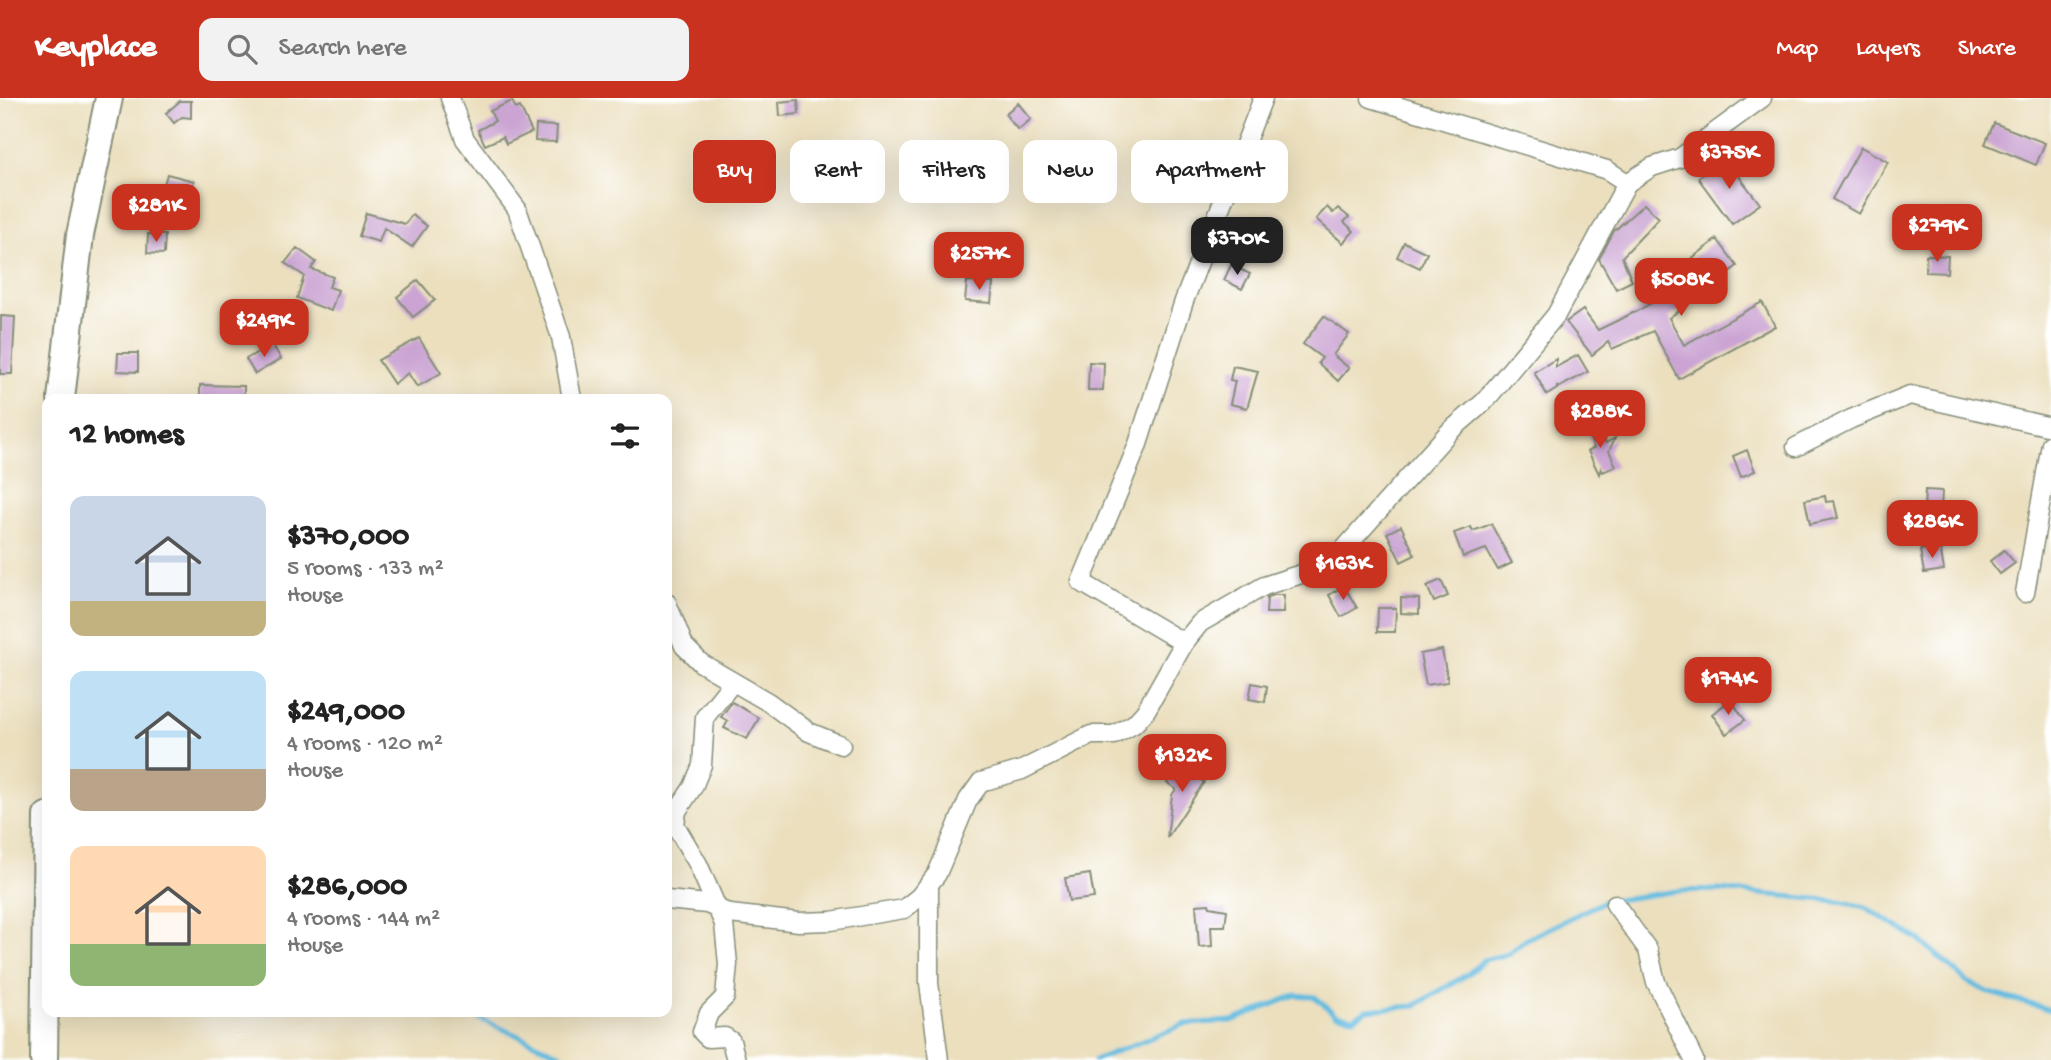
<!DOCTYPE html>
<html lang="en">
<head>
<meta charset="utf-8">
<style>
	:root { --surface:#fff; --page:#f2f2f2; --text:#222; --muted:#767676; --accent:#c8321e }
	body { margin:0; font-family:"Gochi Hand",sans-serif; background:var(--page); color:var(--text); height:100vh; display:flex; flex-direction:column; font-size:26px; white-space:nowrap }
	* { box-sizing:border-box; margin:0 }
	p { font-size:23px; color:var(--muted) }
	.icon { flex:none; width:38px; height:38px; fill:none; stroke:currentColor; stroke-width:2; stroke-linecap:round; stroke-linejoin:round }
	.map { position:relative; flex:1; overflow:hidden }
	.panel { position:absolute; left:42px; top:296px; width:630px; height:623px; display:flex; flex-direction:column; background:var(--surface); border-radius:14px; box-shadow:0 7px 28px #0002 }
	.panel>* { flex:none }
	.top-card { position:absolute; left:693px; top:42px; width:665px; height:63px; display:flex; gap:14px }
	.price { position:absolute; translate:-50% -60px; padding:0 16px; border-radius:14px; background:var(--accent); color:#fff; font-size:23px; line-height:46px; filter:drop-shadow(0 2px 4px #0008) }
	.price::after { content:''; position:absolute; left:50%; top:42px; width:21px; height:16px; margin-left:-10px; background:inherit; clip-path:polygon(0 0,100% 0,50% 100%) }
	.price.active { background:#222; color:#fff }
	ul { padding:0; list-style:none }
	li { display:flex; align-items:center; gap:21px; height:175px; padding:0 28px }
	li span { display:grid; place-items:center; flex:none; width:196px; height:140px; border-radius:14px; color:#555 }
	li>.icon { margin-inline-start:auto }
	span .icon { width:84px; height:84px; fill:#fffc; stroke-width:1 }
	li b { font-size:30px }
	h2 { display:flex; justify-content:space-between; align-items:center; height:84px; padding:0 28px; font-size:30px }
	.tag { padding:0 24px; border-radius:14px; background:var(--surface); box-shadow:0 7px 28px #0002; font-size:24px; line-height:63px }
	.tag.active { background:var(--accent); color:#fff }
	header { display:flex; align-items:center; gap:42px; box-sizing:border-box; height:98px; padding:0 35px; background:var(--accent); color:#fff }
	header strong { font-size:33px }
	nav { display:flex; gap:38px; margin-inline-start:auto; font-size:24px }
	.search { width:490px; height:63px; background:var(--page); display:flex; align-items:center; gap:18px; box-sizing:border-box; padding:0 24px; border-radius:14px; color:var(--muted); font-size:26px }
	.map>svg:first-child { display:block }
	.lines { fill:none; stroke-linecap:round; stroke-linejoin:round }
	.stream { stroke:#62bbe0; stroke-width:5 }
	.building { fill:#cba4d3 }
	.street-casing { stroke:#858e79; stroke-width:21 }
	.primary-casing { stroke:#858e79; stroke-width:30 }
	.street { stroke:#fff; stroke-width:18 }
	.primary { stroke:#fff; stroke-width:26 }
</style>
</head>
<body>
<header>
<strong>Keyplace</strong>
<div class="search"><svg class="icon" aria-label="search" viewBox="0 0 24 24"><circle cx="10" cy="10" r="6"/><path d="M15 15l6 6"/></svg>Search here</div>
<nav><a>Map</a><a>Layers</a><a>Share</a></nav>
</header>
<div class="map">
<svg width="2051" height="962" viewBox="0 0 2051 962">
	<rect width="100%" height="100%" fill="#fff"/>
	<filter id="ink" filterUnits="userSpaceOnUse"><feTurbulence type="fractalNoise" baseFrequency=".0143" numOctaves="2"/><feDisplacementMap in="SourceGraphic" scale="14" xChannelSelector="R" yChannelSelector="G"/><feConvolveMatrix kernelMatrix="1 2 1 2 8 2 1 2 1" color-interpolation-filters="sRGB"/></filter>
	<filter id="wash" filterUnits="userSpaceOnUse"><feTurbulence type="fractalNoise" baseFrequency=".00686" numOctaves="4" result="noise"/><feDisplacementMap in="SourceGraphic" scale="28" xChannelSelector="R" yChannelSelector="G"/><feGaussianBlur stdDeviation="1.57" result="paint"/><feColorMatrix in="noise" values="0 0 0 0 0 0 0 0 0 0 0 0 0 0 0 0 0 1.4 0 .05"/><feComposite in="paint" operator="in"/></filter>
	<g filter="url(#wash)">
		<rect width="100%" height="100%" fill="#ebdfbe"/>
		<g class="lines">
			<g class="stream">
				<path d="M469 916 573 962"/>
				<path d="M1095 962 1185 926 1232 923 1296 897 1315 899 1336 917 1354 920 1367 912 1414 908 1468 876 1484 862 1508 856 1525 842 1603 804 1677 793 1718 792 1837 803 1865 809 1919 842 1968 884 1990 895 2051 912"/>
			</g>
		</g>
		<g id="blocks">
			<g class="building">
				<path d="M798 2 799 16 780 18 779 4Z"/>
				<path d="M180 3H191V20L182 19 174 25 166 15Z"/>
				<path d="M512 3 516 11 520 9 532 34 506 46 503 39 485 47 478 32 495 23 490 13Z"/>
				<path d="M1018 5 1031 21 1018 32 1005 16Z"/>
				<path d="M1994 25 2045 45 2036 67 1985 46Z"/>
				<path d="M536 27 557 28 556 44 535 43Z"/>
				<path d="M1861 49 1888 64 1859 116 1832 101Z"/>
				<path d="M1725 60 1760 106 1732 126 1698 80Z"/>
				<path d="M167 76 194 83 190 97 163 90Z"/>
				<path d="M1644 106 1659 120 1622 159 1632 183 1616 191 1599 161 1614 133Z"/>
				<path d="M1327 109 1333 115 1338 110 1349 119 1344 124 1354 133 1343 145 1316 121Z"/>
				<path d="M1912 114H1927V140H1911Z"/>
				<path d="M366 115 405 126 412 117 427 128 412 149 384 130 379 144 359 138Z"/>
				<path d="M148 136 165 137 164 156 147 155Z"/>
				<path d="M1717 141 1737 168 1669 220 1684 247 1762 204 1775 228 1679 281 1653 233 1612 251 1608 244 1592 257 1566 224 1583 212 1598 232 1637 213 1678 190 1669 178Z"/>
				<path d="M1404 144 1427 155 1420 170 1397 159Z"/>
				<path d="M297 150 316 164 311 171 333 179 329 189 338 192 331 213 297 200 304 178 285 165Z"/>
				<path d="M1926 157 1948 158 1947 175 1925 174Z"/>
				<path d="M1231 167 1250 176 1242 191 1224 182Z"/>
				<path d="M418 182 435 202 413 219 397 199Z"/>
				<path d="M967 183 993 185 991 205 965 203Z"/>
				<path d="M1 218 15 219 12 276H0Z"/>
				<path d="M1324 218 1349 236 1333 257 1349 270 1338 283 1318 265 1322 260 1303 246Z"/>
				<path d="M419 240 441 275 417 289 408 275 394 286 378 262Z"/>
				<path d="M272 246 281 261 255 276 246 261Z"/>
				<path d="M118 255H138V274L117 273Z"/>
				<path d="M1578 257 1588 274 1558 290 1557 288V291L1547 297 1534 274 1556 261V269Z"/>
				<path d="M1089 264 1104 265 1103 292H1088Z"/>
				<path d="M1233 268 1258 273 1247 310 1230 306 1235 283 1230 282Z"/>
				<path d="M200 287 244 288V301H200Z"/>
				<path d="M1596 325 1606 345 1615 340 1609 353 1616 368 1603 374 1601 370 1599 376 1588 353 1594 350 1586 329Z"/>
				<path d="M1747 352 1755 373 1741 379 1733 358Z"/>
				<path d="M1925 392 1942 393 1941 413 1924 412Z"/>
				<path d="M1825 398 1826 404 1834 403 1838 420 1810 426 1805 402Z"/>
				<path d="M1491 426 1512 465 1498 472 1486 451 1463 459 1454 435 1471 429 1473 433Z"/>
				<path d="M1401 428 1415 457 1401 464 1387 435Z"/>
				<path d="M1940 448 1944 472 1924 475 1920 452Z"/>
				<path d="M2004 452 2015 465 2000 476 1990 463Z"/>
				<path d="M1441 482 1448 498 1434 504 1427 488Z"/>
				<path d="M1344 488 1357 510 1341 519 1329 497Z"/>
				<path d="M1274 497H1284L1283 515H1266L1267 499Z"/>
				<path d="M1401 500 1419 501V516L1401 515Z"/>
				<path d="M1378 510H1396L1395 534H1377Z"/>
				<path d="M1442 552 1448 584 1426 587 1420 556Z"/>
				<path d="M1252 585 1267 588 1265 604 1249 601Z"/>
				<path d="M1731 602 1745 622 1726 636 1712 616Z"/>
				<path d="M732 604 759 620 747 641 724 630 728 623 721 619Z"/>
				<path d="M1179 667 1204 684 1167 740 1172 697 1176 691 1167 685Z"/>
				<path d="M1090 776 1094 800 1069 803 1065 780Z"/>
				<path d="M1209 806 1210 809 1227 812 1225 828H1211L1212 848 1199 849 1196 807Z"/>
			</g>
		</g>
	</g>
	<g filter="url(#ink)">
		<use href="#blocks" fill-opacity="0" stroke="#858e79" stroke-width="2"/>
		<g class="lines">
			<g class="street-casing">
				<g id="street">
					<path d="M450 0 465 41 517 111 561 239 572 301"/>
					<path d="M1371 0 1607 72 1627 85 1652 69 1680 60 1762 0"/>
					<path d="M1796 349 1851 321 1910 297 2051 329"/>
					<path d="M2025 495 2051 346"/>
					<path d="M667 505 684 548 701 565 768 604 809 634 841 647"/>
					<path d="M1184 545 1081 484 1137 349 1184 203 1263 0"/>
					<path d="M733 584 705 619 702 667 693 689 677 713 675 727 698 766 724 826 728 866 725 899 709 915 702 934 708 940 725 939 731 943 736 962"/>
					<path d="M929 788V885L939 962"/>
					<path d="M667 802 707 806 730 816 799 824 831 823 904 811 919 799 937 776 968 702 981 684 1022 672 1091 637H1114L1134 626 1145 614 1184 545 1200 525 1264 488 1320 470 1337 459 1449 334 1484 304 1556 217 1627 85"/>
					<path d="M1615 806 1648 852 1656 884 1694 962"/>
				</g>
			</g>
			<g class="primary-casing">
				<g id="primary">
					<path d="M61 301 80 137 109 0"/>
					<path d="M44 962 47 718"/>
				</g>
			</g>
			<use href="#street" class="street"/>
			<use href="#primary" class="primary"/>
		</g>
	</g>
</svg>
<b class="price" style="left:1729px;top:93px">$375K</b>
<b class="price" style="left:156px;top:146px">$281K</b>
<b class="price" style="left:1937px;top:166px">$279K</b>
<b class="price active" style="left:1237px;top:179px">$370K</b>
<b class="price" style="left:979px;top:194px">$257K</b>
<b class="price" style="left:1681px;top:220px">$508K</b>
<b class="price" style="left:264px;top:261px">$249K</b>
<b class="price" style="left:1600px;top:352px">$288K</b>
<b class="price" style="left:1932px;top:462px">$286K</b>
<b class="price" style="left:1343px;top:504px">$163K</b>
<b class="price" style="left:1728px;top:619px">$174K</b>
<b class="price" style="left:1182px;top:696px">$132K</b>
<div class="top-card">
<a class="tag active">Buy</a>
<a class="tag">Rent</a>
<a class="tag">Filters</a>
<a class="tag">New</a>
<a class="tag">Apartment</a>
</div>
<section class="panel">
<h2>12 homes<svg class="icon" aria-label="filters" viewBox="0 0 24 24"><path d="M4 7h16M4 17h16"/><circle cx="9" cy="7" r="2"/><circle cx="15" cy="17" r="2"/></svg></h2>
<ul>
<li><span style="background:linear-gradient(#c9d6e8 75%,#c2b280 0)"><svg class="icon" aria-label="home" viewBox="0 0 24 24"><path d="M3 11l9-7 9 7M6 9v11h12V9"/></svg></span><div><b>$370,000</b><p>5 rooms · 133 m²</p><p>House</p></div></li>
<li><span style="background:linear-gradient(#bfe0f5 70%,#b9a48a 0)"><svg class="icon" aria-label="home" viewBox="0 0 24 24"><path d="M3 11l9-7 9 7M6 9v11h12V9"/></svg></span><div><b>$249,000</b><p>4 rooms · 120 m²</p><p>House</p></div></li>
<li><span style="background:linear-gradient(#ffd9b3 70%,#8fb573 0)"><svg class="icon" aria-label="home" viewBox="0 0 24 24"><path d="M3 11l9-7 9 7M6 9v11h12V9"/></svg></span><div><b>$286,000</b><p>4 rooms · 144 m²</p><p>House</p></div></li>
</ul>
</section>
</div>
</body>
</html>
